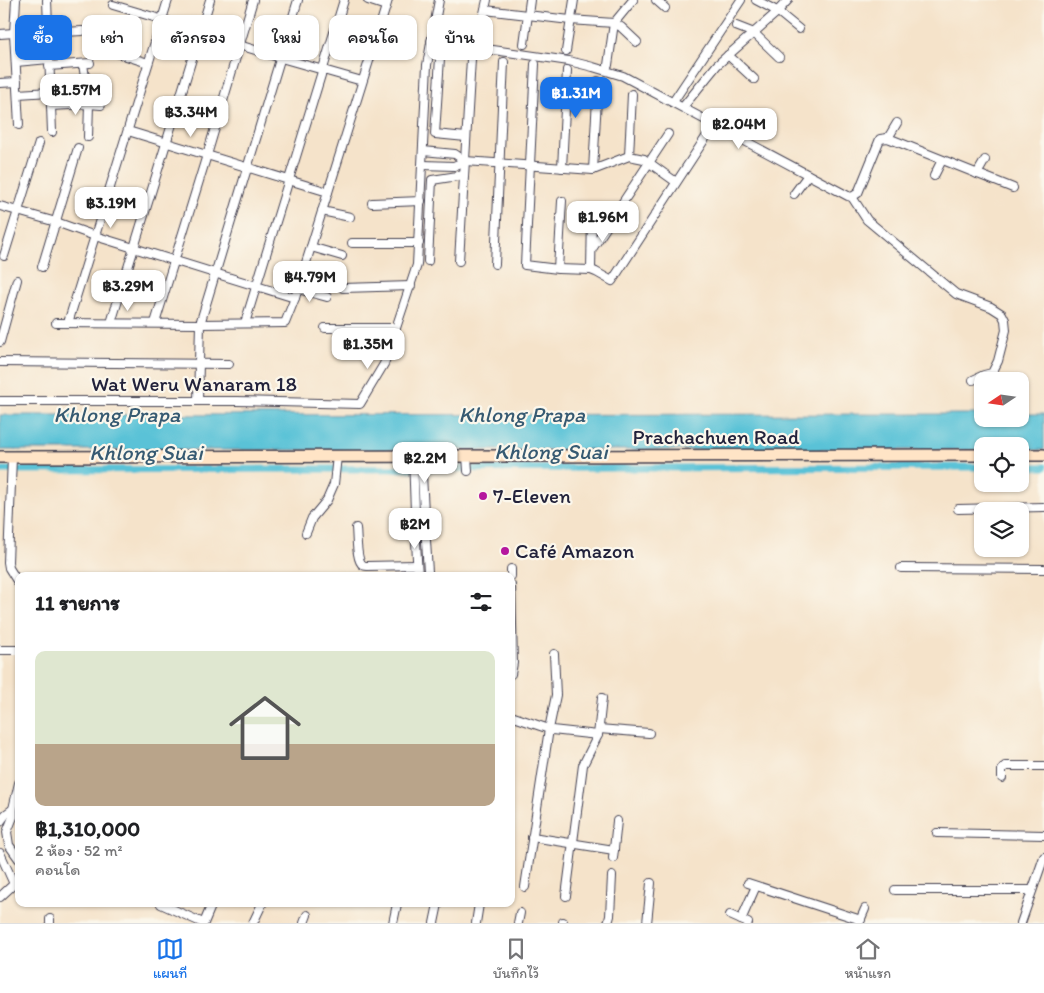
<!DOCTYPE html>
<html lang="th">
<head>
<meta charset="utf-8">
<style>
	:root { --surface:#fff; --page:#f2f2f2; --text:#202124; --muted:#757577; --line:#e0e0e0; --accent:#1a73e8 }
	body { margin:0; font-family:Itim,"Playpen Sans Thai",sans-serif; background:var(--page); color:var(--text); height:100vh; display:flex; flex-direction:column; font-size:19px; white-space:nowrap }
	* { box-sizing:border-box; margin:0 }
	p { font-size:16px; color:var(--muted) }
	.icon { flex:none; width:28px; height:28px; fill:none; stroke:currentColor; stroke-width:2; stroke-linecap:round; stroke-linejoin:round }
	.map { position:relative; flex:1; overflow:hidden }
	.sheet { position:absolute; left:15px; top:572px; width:500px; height:335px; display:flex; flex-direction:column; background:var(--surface); border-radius:10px; box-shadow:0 1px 4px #0004 }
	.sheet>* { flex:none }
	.hud { position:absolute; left:15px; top:15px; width:500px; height:45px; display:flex; gap:10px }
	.needle { width:32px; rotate:257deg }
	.tools { position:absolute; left:974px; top:372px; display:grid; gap:10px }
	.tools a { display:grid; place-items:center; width:55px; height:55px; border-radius:10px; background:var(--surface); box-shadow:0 1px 4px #0004; font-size:25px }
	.price { position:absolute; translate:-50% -42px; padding:0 11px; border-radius:10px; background:#fff; color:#222; font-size:16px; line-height:32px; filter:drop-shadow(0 1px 2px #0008) }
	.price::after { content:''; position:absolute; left:50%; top:30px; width:15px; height:11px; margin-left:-8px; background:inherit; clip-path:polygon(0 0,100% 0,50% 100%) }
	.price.current { background:var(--accent); color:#fff }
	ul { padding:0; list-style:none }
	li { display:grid; align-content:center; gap:10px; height:265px; padding:0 20px }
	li+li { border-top:1px solid var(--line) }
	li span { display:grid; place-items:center; height:155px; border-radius:10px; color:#555 }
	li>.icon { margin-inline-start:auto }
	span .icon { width:90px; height:90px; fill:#fffc; stroke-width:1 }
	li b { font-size:21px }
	h2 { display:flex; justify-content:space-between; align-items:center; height:60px; padding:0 20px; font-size:21px }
	.chip { padding:0 18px; border-radius:10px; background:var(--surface); box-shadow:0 1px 4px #0004; font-size:18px; line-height:45px }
	.chip.current { background:var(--accent); color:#fff }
	.dock { display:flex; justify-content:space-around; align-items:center; height:70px; border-top:1px solid var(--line); background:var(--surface); font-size:14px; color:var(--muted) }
	.dock a { display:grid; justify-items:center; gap:2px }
	.dock .current { color:var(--accent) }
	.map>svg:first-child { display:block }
	.water { fill:#5ac2d7; stroke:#3e7289 }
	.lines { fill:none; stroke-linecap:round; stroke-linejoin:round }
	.canal { stroke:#5ac2d7; stroke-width:7 }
	.street-casing { stroke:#423f50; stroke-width:10 }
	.secondary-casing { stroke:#423f50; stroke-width:14 }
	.street { stroke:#fff; stroke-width:8 }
	.secondary { stroke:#ffe4c6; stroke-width:11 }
	.poi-dot { fill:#b5179e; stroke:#fbf7ec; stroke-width:2 }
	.labels { text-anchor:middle; stroke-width:4.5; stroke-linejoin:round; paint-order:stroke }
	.street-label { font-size:21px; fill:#22223b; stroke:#fbf7ec }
	.poi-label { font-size:21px; fill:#22223b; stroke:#fbf7ec; text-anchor:start }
	.water-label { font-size:22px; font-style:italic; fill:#365a72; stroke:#fbf7ec }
</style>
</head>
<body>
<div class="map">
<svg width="1044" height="923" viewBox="0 0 1044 923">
	<rect width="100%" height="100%" fill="#fbf7ec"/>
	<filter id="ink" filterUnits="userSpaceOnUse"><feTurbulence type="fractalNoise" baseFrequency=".02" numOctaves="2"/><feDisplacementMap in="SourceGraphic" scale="10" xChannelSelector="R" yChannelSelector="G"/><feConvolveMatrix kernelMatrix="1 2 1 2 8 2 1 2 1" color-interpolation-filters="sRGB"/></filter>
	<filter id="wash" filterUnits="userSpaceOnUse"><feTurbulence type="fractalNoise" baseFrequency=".0096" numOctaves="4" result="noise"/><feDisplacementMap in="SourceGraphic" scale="20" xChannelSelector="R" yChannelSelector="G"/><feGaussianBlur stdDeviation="1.12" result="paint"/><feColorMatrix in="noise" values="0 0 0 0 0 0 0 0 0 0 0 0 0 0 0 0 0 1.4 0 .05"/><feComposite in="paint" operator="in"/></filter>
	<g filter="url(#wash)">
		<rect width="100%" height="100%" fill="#f5e3ca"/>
		<path class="water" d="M982 414V419H1020V414H1044V450H1020V446H982V450H0V415Z"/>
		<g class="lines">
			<g class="canal">
				<path d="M1020 467H1044"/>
				<path d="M0 470 982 467"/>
			</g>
		</g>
	</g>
	<g filter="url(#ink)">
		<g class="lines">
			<g class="street-casing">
				<g id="street">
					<path d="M16 0 14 33 19 125"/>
					<path d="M47 0 52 132"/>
					<path d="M368 0 386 6"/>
					<path d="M656 0 665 8"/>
					<path d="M756 0 777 11 799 29"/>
					<path d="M113 5 201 31 239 45 281 58 362 81"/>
					<path d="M485 10 570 20 614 23 621 27 637 42"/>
					<path d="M736 26 754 33 779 57"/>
					<path d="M48 33 82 31"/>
					<path d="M0 34 14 33"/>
					<path d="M478 40 487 0"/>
					<path d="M431 41 569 61 593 67 623 76 848 196 852 197 858 193 880 139 888 138 1013 188"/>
					<path d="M524 44 530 0"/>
					<path d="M566 51 574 0"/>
					<path d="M117 53 148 63"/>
					<path d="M728 55 754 79"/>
					<path d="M440 58 435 134 466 137"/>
					<path d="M16 62 49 59"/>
					<path d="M83 64 89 104 88 137"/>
					<path d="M535 64 525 265 558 269 562 201"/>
					<path d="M608 65 614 23 633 0"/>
					<path d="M49 66 90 63"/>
					<path d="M0 83 17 82"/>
					<path d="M18 94 50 92"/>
					<path d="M673 102 741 0"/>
					<path d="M51 106 89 104 101 105"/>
					<path d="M683 107 717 65 775 14 788 0"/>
					<path d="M128 131 328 192"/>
					<path d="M888 138 897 123"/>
					<path d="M629 156 632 94"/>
					<path d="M465 161 593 170 629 156 644 159 676 182"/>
					<path d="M423 165 454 166 465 161 455 154 423 151"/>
					<path d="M562 168 567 70"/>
					<path d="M593 170 598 81"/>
					<path d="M977 174 985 160"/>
					<path d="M934 176 942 160"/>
					<path d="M794 194 808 175"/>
					<path d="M852 197 867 220 956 294 991 307 1002 314 1005 320 1006 330 998 361 992 373 984 375 973 380"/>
					<path d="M372 203 421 201"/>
					<path d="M0 206 56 222 95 236 295 298"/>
					<path d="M322 211 350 217"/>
					<path d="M352 243H419"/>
					<path d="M311 247 342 256"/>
					<path d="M592 249 668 134"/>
					<path d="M4 256 39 143"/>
					<path d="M428 261 432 180 464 175"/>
					<path d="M459 261 471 59"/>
					<path d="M495 264 504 62"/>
					<path d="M42 267 78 148"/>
					<path d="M558 269 591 270 596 272 612 281 708 134"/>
					<path d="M591 270 592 214"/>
					<path d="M343 288 411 286"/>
					<path d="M298 289 327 297"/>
					<path d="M56 323 200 324 285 323 295 298 388 0"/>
					<path d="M68 323 168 0"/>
					<path d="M111 323 210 0"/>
					<path d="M155 323 207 155 253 0"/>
					<path d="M245 323 344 0"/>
					<path d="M325 328H396"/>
					<path d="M0 342 17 280"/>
					<path d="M0 362 229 364"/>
					<path d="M0 401H237L360 404 384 364 417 265 427 65 439 0"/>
					<path d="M198 401 200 324 298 0"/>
					<path d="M413 456 415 512"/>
					<path d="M421 456 424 512"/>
					<path d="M467 456 468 471"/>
					<path d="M12 457 8 562 9 568 19 584"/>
					<path d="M958 509 1044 507"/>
					<path d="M415 525 418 576"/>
					<path d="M425 525 428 572 427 576"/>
					<path d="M356 528C357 536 356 561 363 565 364 566 366 566 367 566L416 565"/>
					<path d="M306 533 312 518 327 500 334 484 337 456"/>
					<path d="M901 568 1044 569"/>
					<path d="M511 569V576"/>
					<path d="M511 585 513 663 511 674"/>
					<path d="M0 650H19"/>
					<path d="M511 716 552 730 598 735"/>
					<path d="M599 729 649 733"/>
					<path d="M1002 778V770L1005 766H1044"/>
					<path d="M19 783 13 809V817L7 832 9 845 19 859"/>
					<path d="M0 822 6 814 13 809"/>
					<path d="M937 833 1044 835"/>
					<path d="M532 837 614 850"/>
					<path d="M0 853 14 884"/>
					<path d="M613 858 617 821"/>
					<path d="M748 883 861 920"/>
					<path d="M525 887 549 729 556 695 554 654"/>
					<path d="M895 890H1032"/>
					<path d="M566 896 583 765 598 735 602 698"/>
					<path d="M0 897 14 884 19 882"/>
					<path d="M161 904 203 923"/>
					<path d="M730 915 748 923"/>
					<path d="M741 920 756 886"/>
					<path d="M50 923V919"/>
					<path d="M204 923 212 904"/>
					<path d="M253 923 262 904"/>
					<path d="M304 923 307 915"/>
					<path d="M393 923 397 904"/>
					<path d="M434 923 438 904"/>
					<path d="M476 923 479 904"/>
					<path d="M518 923 520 913"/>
					<path d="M563 923V922"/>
					<path d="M608 923 610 916 612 876"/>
					<path d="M647 923 651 883"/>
					<path d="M859 923 865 909"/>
					<path d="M1021 923 1044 857"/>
				</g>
			</g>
			<g class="secondary-casing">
				<g id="secondary">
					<path d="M1020 455H1044"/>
					<path d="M0 457 982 455"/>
				</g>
			</g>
			<use href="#street" class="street"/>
			<use href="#secondary" class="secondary"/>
		</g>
	</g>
	<g class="poi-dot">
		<circle cx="483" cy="496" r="5"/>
		<circle cx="505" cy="551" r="5"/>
	</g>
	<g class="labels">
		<g class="street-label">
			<text x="194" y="391">Wat Weru Wanaram 18</text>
			<text x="716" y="444">Prachachuen Road</text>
		</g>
		<g class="poi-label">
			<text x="493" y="503">7-Eleven</text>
			<text x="515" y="558">Café Amazon</text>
		</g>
		<g class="water-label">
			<text x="117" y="422">Khlong Prapa</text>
			<text x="522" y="422">Khlong Prapa</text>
			<text x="551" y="459">Khlong Suai</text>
			<text x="146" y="460">Khlong Suai</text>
		</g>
	</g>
</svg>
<div class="tools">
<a><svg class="needle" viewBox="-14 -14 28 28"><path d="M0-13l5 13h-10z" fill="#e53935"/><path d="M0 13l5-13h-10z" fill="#757577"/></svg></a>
<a><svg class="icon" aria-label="locate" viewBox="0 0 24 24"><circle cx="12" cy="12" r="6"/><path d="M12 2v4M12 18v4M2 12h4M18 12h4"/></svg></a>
<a><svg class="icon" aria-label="layers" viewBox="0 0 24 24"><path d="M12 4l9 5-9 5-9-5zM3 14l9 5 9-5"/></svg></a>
</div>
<b class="price" style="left:76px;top:116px">฿1.57M</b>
<b class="price current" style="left:576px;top:119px">฿1.31M</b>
<b class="price" style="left:191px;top:138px">฿3.34M</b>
<b class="price" style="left:739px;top:150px">฿2.04M</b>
<b class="price" style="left:111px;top:229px">฿3.19M</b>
<b class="price" style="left:603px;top:243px">฿1.96M</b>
<b class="price" style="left:310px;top:303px">฿4.79M</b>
<b class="price" style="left:128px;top:312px">฿3.29M</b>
<b class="price" style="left:368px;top:370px">฿1.35M</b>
<b class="price" style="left:425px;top:484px">฿2.2M</b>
<b class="price" style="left:415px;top:550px">฿2M</b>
<div class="hud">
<a class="chip current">ซื้อ</a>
<a class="chip">เช่า</a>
<a class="chip">ตัวกรอง</a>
<a class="chip">ใหม่</a>
<a class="chip">คอนโด</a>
<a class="chip">บ้าน</a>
</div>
<section class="sheet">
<h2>11 รายการ<svg class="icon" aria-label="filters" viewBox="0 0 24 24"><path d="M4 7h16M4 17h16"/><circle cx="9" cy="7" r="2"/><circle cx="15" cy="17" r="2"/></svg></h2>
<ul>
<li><span style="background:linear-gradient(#dfe7d0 60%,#b9a48a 0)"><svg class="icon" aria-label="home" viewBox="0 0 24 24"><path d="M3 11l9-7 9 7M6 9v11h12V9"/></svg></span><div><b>฿1,310,000</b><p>2 ห้อง · 52 m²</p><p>คอนโด</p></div></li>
</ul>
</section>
</div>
<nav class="dock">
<a class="current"><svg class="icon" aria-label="map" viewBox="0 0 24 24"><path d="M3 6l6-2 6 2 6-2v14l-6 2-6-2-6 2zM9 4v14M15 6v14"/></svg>แผนที่</a>
<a><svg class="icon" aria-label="saved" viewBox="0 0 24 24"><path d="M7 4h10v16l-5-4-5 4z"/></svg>บันทึกไว้</a>
<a><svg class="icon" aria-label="home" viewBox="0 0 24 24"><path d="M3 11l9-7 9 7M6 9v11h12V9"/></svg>หน้าแรก</a>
</nav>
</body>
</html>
